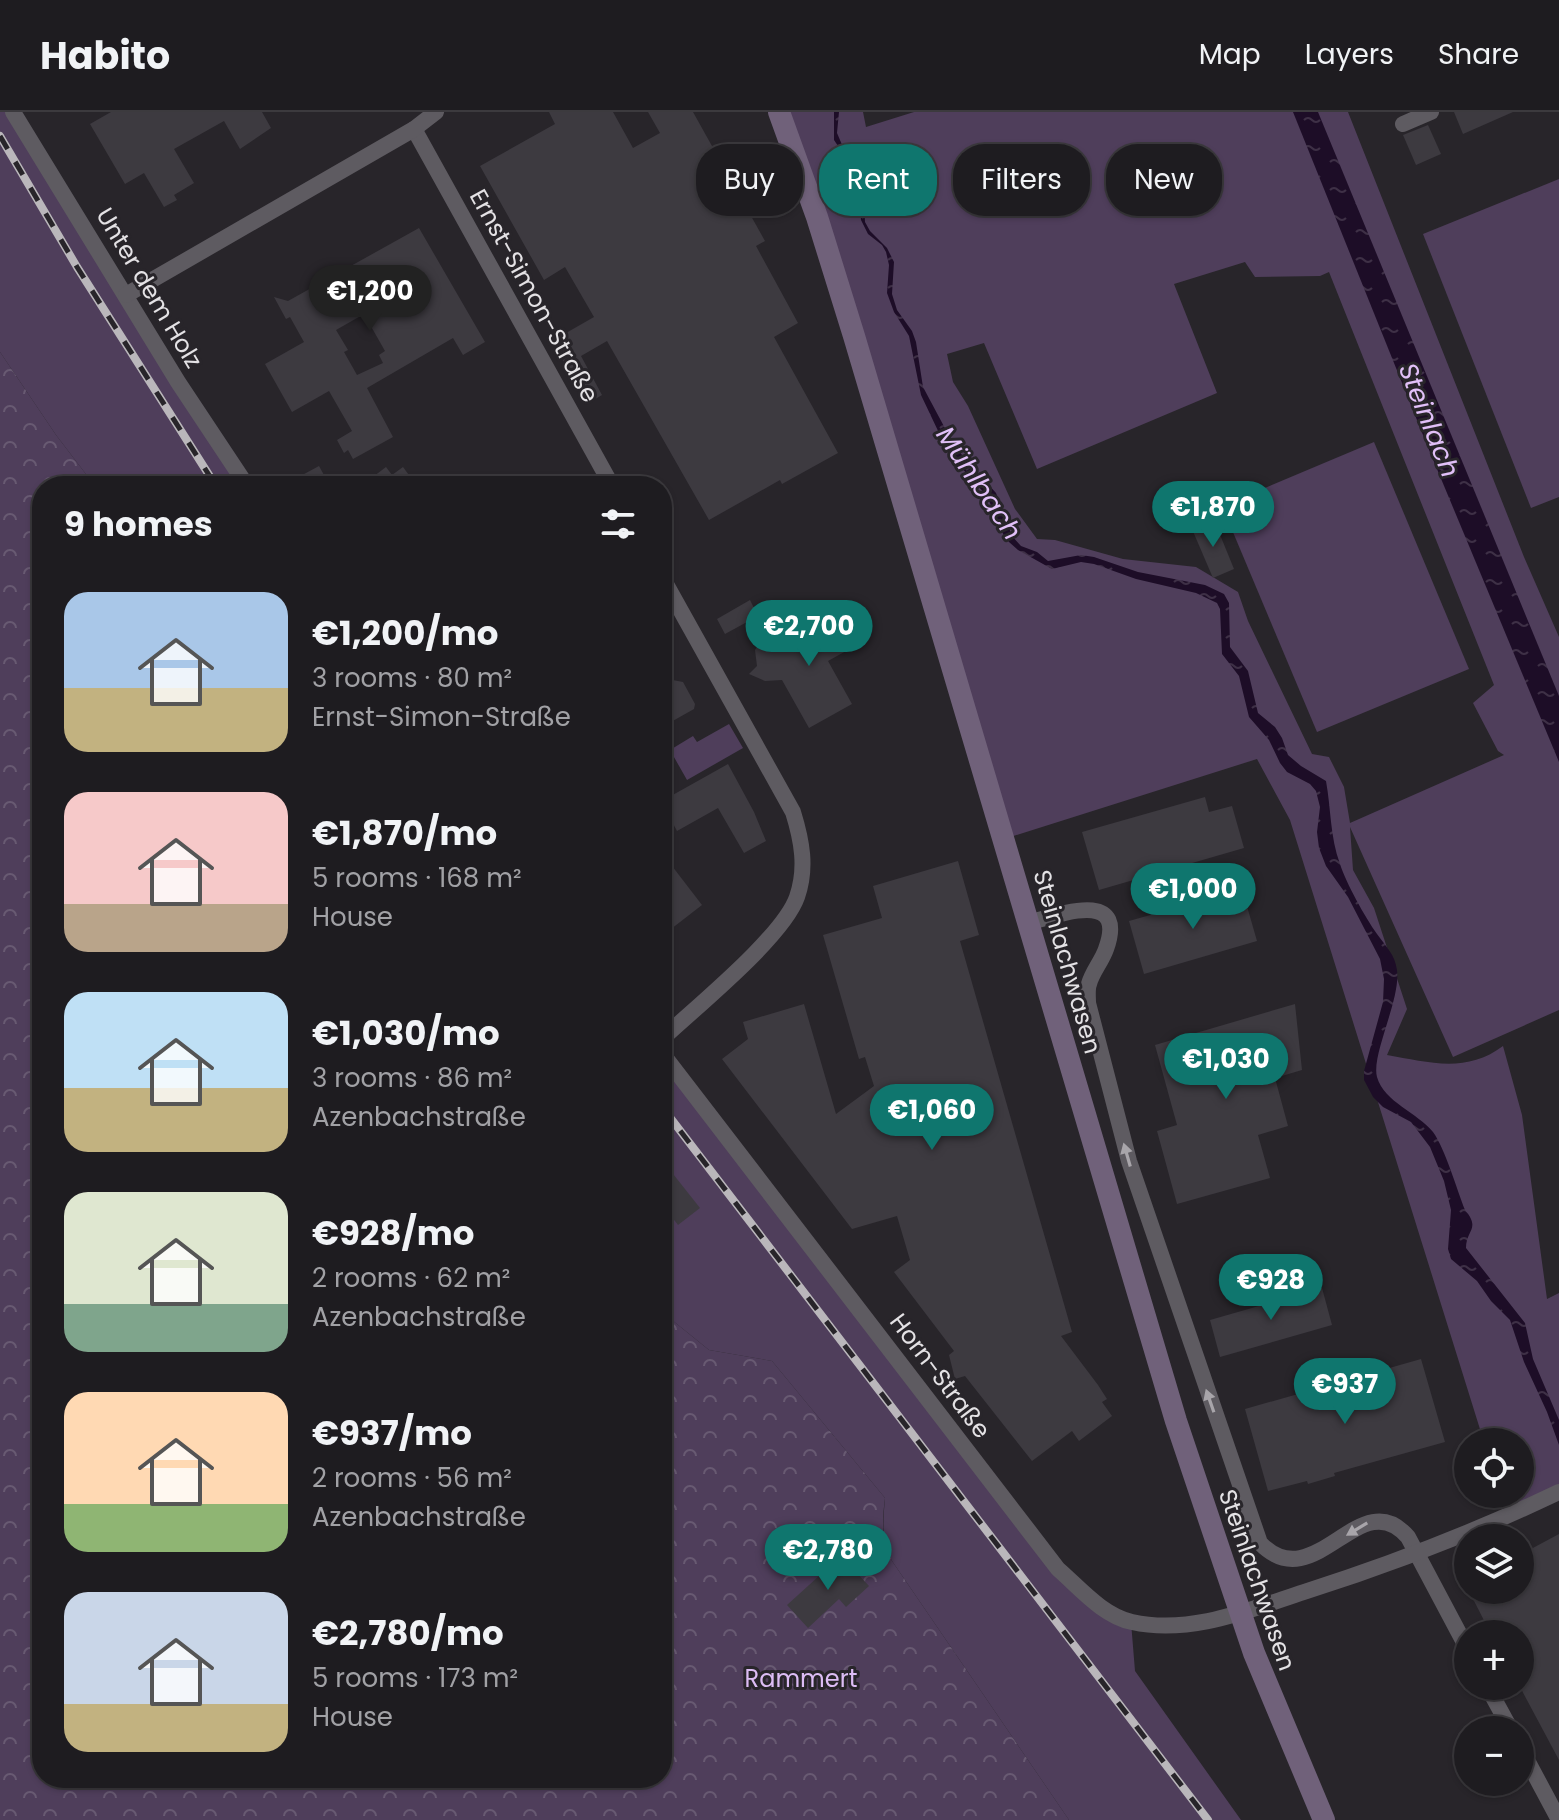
<!DOCTYPE html>
<html lang="en">
<head>
<meta charset="utf-8">
<style>
	:root { --surface:#1e1c20; --page:#262529; --text:#f1f3f6; --muted:#a1a1a5; --line:#3c3a3e; --accent:#0f766e }
	body { margin:0; font-family:Poppins,sans-serif; background:var(--page); color:var(--text); height:100vh; display:flex; flex-direction:column; font-size:30px; white-space:nowrap }
	* { box-sizing:border-box; margin:0 }
	p { font-size:26px; color:var(--muted) }
	.icon { flex:none; width:44px; height:44px; fill:none; stroke:currentColor; stroke-width:2; stroke-linecap:round; stroke-linejoin:round }
	.map { position:relative; flex:1; overflow:hidden }
	.drawer { position:absolute; left:32px; top:364px; width:640px; height:1312px; display:flex; flex-direction:column; background:var(--surface); border-radius:32px; box-shadow:0 2px 6px #0004,0 0 0 2px var(--line) }
	.drawer>* { flex:none }
	.top-card { position:absolute; left:696px; top:32px; width:742px; height:72px; display:flex; gap:16px }
	.tools { position:absolute; left:1454px; top:1316px; display:grid; gap:16px }
	.tools a { display:grid; place-items:center; width:80px; height:80px; border-radius:50%; background:var(--surface); box-shadow:0 2px 6px #0004,0 0 0 2px var(--line); font-size:40px }
	.price { position:absolute; translate:-50% -68px; padding:0 18px; border-radius:28px; background:var(--accent); color:#fff; font-size:26px; line-height:52px; filter:drop-shadow(0 2px 4px #0008) }
	.price::after { content:''; position:absolute; left:50%; top:48px; width:24px; height:18px; margin-left:-12px; background:inherit; clip-path:polygon(0 0,100% 0,50% 100%) }
	.price.current { background:#222; color:#fff }
	ul { padding:0; list-style:none }
	li { display:flex; align-items:center; gap:24px; height:200px; padding:0 32px }
	li span { display:grid; place-items:center; flex:none; width:224px; height:160px; border-radius:24px; color:#555 }
	li>.icon { margin-inline-start:auto }
	span .icon { width:96px; height:96px; fill:#fffc; stroke-width:1 }
	li b { font-size:34px }
	h2 { display:flex; justify-content:space-between; align-items:center; height:96px; padding:0 32px; font-size:34px }
	.pill { padding:0 28px; border-radius:32px; background:var(--surface); box-shadow:0 2px 6px #0004,0 0 0 2px var(--line); font-size:28px; line-height:72px }
	.pill.current { background:var(--accent); color:#fff }
	header { display:flex; align-items:center; gap:48px; box-sizing:border-box; height:112px; padding:0 40px; background:var(--surface); border-bottom:2px solid var(--line) }
	header strong { font-size:38px }
	nav { display:flex; gap:44px; margin-inline-start:auto; font-size:28px }
	.map>svg:first-child { display:block }
	.green { fill:#4f3e5b; fill-rule:evenodd }
	.forest { fill:url(#forest-crowns) }
	.water { fill:url(#water-ripples) }
	.building { fill:#3d3a40; fill-rule:evenodd }
	.lines { fill:none; stroke-linecap:round; stroke-linejoin:round }
	.street { stroke:#5e5b61; stroke-width:16 }
	.secondary { stroke:#70617a; stroke-width:22 }
	.rail-casing { stroke:#bab7bb; stroke-width:8 }
	.rail { stroke:#28252a; stroke-width:5; stroke-dasharray:15; stroke-linecap:butt }
	.oneway { fill:#a8a5aa }
	.labels { text-anchor:middle; stroke-width:6; stroke-linejoin:round; paint-order:stroke }
	.street-label { font-size:24px; fill:#e4e2e5; stroke:#28252a }
	.park-label { font-size:24px; fill:#dcbcf4; stroke:#28252a }
	.water-label { font-size:26px; font-style:italic; fill:#e1c0f8; stroke:#28252a }
</style>
</head>
<body>
<header>
<strong>Habito</strong>
<nav><a>Map</a><a>Layers</a><a>Share</a></nav>
</header>
<div class="map">
<svg width="1559" height="1708" viewBox="0 0 1559 1708">
	<defs>
		<pattern id="forest-crowns" width="20" height="18" patternUnits="userSpaceOnUse" patternTransform="scale(2)"><rect width="20" height="18" fill="#4f3e5b"/><path d="M2 6a3 3 0 1 1 6 0M12 15a3 3 0 1 1 6 0" fill="none" stroke="#685a72"/></pattern>
		<pattern id="water-ripples" width="26" height="14" patternUnits="userSpaceOnUse" patternTransform="scale(2)"><rect width="26" height="14" fill="#1d0d27"/><path d="M2 4q2-2 4 0t4 0M15 11q2-2 4 0t4 0" fill="none" stroke="#3e3046"/></pattern>
	</defs>
	<rect width="100%" height="100%" fill="#28252a"/>
	<g class="green">
		<path d="M0 0H13L247 374H95L56 323 0 240Z"/>
		<path d="M779 0H863L866 15 914 0H1348L1524 445 1559 525V898L1453 945 1350 715 1353 758 1374 796 1407 897 1387 943C1428 950 1466 962 1503 934L1522 1003 1547 1187 1559 1181V1380L1507 1405 1500 1382H1520V1330H1484L1290 708 1257 647 1004 727ZM1245 150 1255 165 1320 164 1329 160 1494 573 1473 591 1498 639 1504 643 1350 711 1344 675 1329 645 1312 642 1248 509 1238 480 1196 455 1123 447 1055 428 1037 427 1015 397 968 294 953 270 947 242 984 231 1037 357 1217 281 1174 172Z"/>
		<path d="M1559 67V385L1531 396 1423 122Z"/>
		<path d="M1374 330 1469 557 1317 620 1222 394Z"/>
		<path d="M729 612 743 636 687 668 670 638 693 624 697 630Z"/>
		<path d="M662 941 1058 1457 1131 1510 1135 1559 1241 1708H1069L892 1449C881 1427 883 1410 885 1386L772 1249 709 1238 662 1200Z"/>
	</g>
	<path class="forest" d="M0 240 56 323 95 374H42V1666H662V1200L709 1238 772 1249 885 1386C882 1410 881 1427 892 1449L1069 1708H0Z"/>
	<g class="water">
		<path d="M834 0H839L837 21 843 35 867 68 869 76 864 93 865 110 870 119 887 136 894 150 892 182 897 198 912 219 916 230 923 275 955 335 996 381 1012 424 1021 434 1037 440 1048 449 1081 443 1094 445 1138 460 1205 473 1224 482 1229 491 1230 535 1248 559 1258 601 1275 615 1282 626 1288 643 1301 654 1326 669C1331 696 1330 725 1340 752 1346 771 1365 805 1377 822 1386 835 1395 842 1397 858 1401 887 1371 943 1377 965 1384 990 1418 1001 1433 1020 1445 1036 1457 1078 1465 1098 1481 1117 1466 1118 1466 1136L1525 1211 1533 1247 1559 1308V1333L1547 1300 1524 1250 1510 1208 1491 1189 1477 1169 1451 1147 1448 1137 1451 1098 1444 1069 1430 1035 1411 1010 1383 995 1373 985 1364 968V959L1383 890 1384 867 1380 847 1348 785 1326 754 1319 736 1317 720 1320 695 1316 679 1310 672 1287 660 1280 651 1269 628 1249 605 1239 564 1222 542 1220 497 1217 491 1196 481 1136 467 1094 452 1081 450 1052 457 1018 438 1009 430 1004 424 987 384 949 342 921 283 909 224 894 200 887 181 889 153 886 140 882 133 868 122 861 108 860 95 864 73 834 28Z"/>
		<path d="M1293 0H1318L1559 584V650L1427 333Z"/>
	</g>
	<g class="building">
		<path d="M111 0H262L271 16 240 37 224 9 174 37 194 71 174 83 177 88 164 95 144 61 125 72 90 12Z"/>
		<path d="M549 0H613L633 36 660 21 648 0H693L765 129 756 134 798 211 774 225 838 341 782 372 780 368 709 408 607 229 581 244 602 283 587 292 552 229 594 205 565 155 544 168 480 54 555 12Z"/>
		<path d="M1454 0H1513L1463 22Z"/>
		<path d="M1428 13 1441 42 1416 53 1403 23Z"/>
		<path d="M419 116 485 230 463 243 453 226 367 276 393 325 353 347 348 338 344 341 337 328 352 319 329 279 292 300 265 252 304 230 290 205 286 207 274 185 288 189ZM364 202 385 239 379 243 383 251 357 263 344 240 348 238 336 218Z"/>
		<path d="M319 354 330 374H282Z"/>
		<path d="M386 355 392 363 403 355 417 374H361Z"/>
		<path d="M1214 408 1234 457 1213 466 1192 417Z"/>
		<path d="M750 488 758 504 725 522 717 507Z"/>
		<path d="M853 496 861 510 837 523 846 539 828 549 852 592 809 616 782 568 765 569 749 562 757 554 755 538 761 529 772 528 784 534Z"/>
		<path d="M662 566 683 570 695 592 694 597 662 615Z"/>
		<path d="M728 652 754 700 766 729 744 741 718 696 677 719 662 691V689Z"/>
		<path d="M1205 685 1209 700 1232 694 1244 736 1099 778 1082 720Z"/>
		<path d="M662 741 702 793 662 824Z"/>
		<path d="M958 749 979 823 960 829 1072 1220 1061 1224 1098 1273 1107 1287 1102 1290 1112 1304 1079 1329 1072 1319 1032 1349 965 1264 955 1267 949 1243 954 1239 894 1160 910 1148 897 1104 852 1117 722 947 748 927 743 910 804 892 836 1002 874 974 865 945 859 947 823 823 882 806 873 774Z"/>
		<path d="M1242 777 1257 829 1144 862 1129 809Z"/>
		<path d="M1295 892 1302 958 1275 966 1288 1014 1258 1023 1270 1066 1177 1092 1157 1019 1177 1013 1155 933Z"/>
		<path d="M662 1048 700 1096 678 1113 662 1092Z"/>
		<path d="M1322 1176 1332 1213 1220 1245 1210 1208Z"/>
		<path d="M1421 1247 1445 1330 1334 1361 1335 1364 1308 1372 1307 1369 1268 1379 1245 1297Z"/>
		<path d="M1559 1422V1648L1520 1575V1522H1491L1472 1485 1485 1478H1520V1443Z"/>
		<path d="M841 1444 869 1474 846 1495 839 1487 808 1516 787 1493Z"/>
	</g>
	<g class="lines">
		<g class="street">
			<path d="M13 0 178 270 247 374"/>
			<path d="M1403 12 1431 0"/>
			<path d="M414 17 612 374"/>
			<path d="M126 183 414 17 436 0"/>
			<path d="M662 465 793 700C802 729 807 756 797 785 783 825 696 895 662 927"/>
			<path d="M1028 811C1058 803 1128 776 1106 837 1102 849 1092 860 1089 872 1087 877 1088 885 1088 891L1129 1049 1260 1431C1315 1488 1360 1369 1408 1425L1468 1538"/>
			<path d="M662 941 1058 1457C1080 1476 1103 1504 1132 1510 1190 1523 1249 1498 1304 1480 1392 1452 1475 1420 1559 1380"/>
			<path d="M1487 1574 1511 1618"/>
			<path d="M1520 1635 1559 1708"/>
		</g>
		<path class="secondary" d="M779 0 817 105 854 224 1176 1309 1254 1541 1324 1708"/>
		<g class="rail-casing">
			<g id="rail">
				<path d="M0 24 77 155 216 374"/>
				<path d="M662 995 1208 1708"/>
			</g>
		</g>
		<use href="#rail" class="rail"/>
	</g>
	<defs><path id="oneway-solid" d="M-6-.8H1V-3.2L6.5 0L1 3.2V.8H-6Z" transform="scale(2)"/></defs>
	<g class="oneway">
		<use href="#oneway-solid" transform="translate(1127 1043) rotate(-106)"/>
		<use href="#oneway-solid" transform="translate(1210 1289) rotate(-109)"/>
		<use href="#oneway-solid" transform="translate(1357 1417) rotate(149)"/>
	</g>
	<g class="labels">
		<g class="street-label">
			<text transform="translate(149 176) rotate(59)" y="8">Unter dem Holz</text>
			<text transform="translate(534 184) rotate(61)" y="8">Ernst-Simon-Straße</text>
			<text transform="translate(1067 850) rotate(74)" y="8">Steinlachwasen</text>
			<text transform="translate(940 1264) rotate(53)" y="8">Horn-Straße</text>
			<text transform="translate(1257 1468) rotate(71)" y="8">Steinlachwasen</text>
		</g>
		<g class="park-label">
			<text x="801" y="1575">Rammert</text>
		</g>
		<g class="water-label">
			<text transform="translate(1429 308) rotate(68)" y="9">Steinlach</text>
			<text transform="translate(979 371) rotate(56)" y="9">Mühlbach</text>
		</g>
	</g>
</svg>
<div class="tools">
<a><svg class="icon" aria-label="locate" viewBox="0 0 24 24"><circle cx="12" cy="12" r="6"/><path d="M12 2v4M12 18v4M2 12h4M18 12h4"/></svg></a>
<a><svg class="icon" aria-label="layers" viewBox="0 0 24 24"><path d="M12 4l9 5-9 5-9-5zM3 14l9 5 9-5"/></svg></a>
<a>+</a>
<a>−</a>
</div>
<b class="price current" style="left:370px;top:221px">€1,200</b>
<b class="price" style="left:1213px;top:437px">€1,870</b>
<b class="price" style="left:809px;top:556px">€2,700</b>
<b class="price" style="left:1193px;top:819px">€1,000</b>
<b class="price" style="left:1226px;top:989px">€1,030</b>
<b class="price" style="left:932px;top:1040px">€1,060</b>
<b class="price" style="left:1271px;top:1210px">€928</b>
<b class="price" style="left:1345px;top:1314px">€937</b>
<b class="price" style="left:828px;top:1480px">€2,780</b>
<div class="top-card">
<a class="pill">Buy</a>
<a class="pill current">Rent</a>
<a class="pill">Filters</a>
<a class="pill">New</a>
</div>
<section class="drawer">
<h2>9 homes<svg class="icon" aria-label="filters" viewBox="0 0 24 24"><path d="M4 7h16M4 17h16"/><circle cx="9" cy="7" r="2"/><circle cx="15" cy="17" r="2"/></svg></h2>
<ul>
<li><span style="background:linear-gradient(#a9c7e8 60%,#c2b280 0)"><svg class="icon" aria-label="home" viewBox="0 0 24 24"><path d="M3 11l9-7 9 7M6 9v11h12V9"/></svg></span><div><b>€1,200/mo</b><p>3 rooms · 80 m²</p><p>Ernst-Simon-Straße</p></div></li>
<li><span style="background:linear-gradient(#f6c9c9 70%,#b9a48a 0)"><svg class="icon" aria-label="home" viewBox="0 0 24 24"><path d="M3 11l9-7 9 7M6 9v11h12V9"/></svg></span><div><b>€1,870/mo</b><p>5 rooms · 168 m²</p><p>House</p></div></li>
<li><span style="background:linear-gradient(#bfe0f5 60%,#c2b280 0)"><svg class="icon" aria-label="home" viewBox="0 0 24 24"><path d="M3 11l9-7 9 7M6 9v11h12V9"/></svg></span><div><b>€1,030/mo</b><p>3 rooms · 86 m²</p><p>Azenbachstraße</p></div></li>
<li><span style="background:linear-gradient(#dfe7d0 70%,#7fa58c 0)"><svg class="icon" aria-label="home" viewBox="0 0 24 24"><path d="M3 11l9-7 9 7M6 9v11h12V9"/></svg></span><div><b>€928/mo</b><p>2 rooms · 62 m²</p><p>Azenbachstraße</p></div></li>
<li><span style="background:linear-gradient(#ffd9b3 70%,#8fb573 0)"><svg class="icon" aria-label="home" viewBox="0 0 24 24"><path d="M3 11l9-7 9 7M6 9v11h12V9"/></svg></span><div><b>€937/mo</b><p>2 rooms · 56 m²</p><p>Azenbachstraße</p></div></li>
<li><span style="background:linear-gradient(#c9d6e8 70%,#c2b280 0)"><svg class="icon" aria-label="home" viewBox="0 0 24 24"><path d="M3 11l9-7 9 7M6 9v11h12V9"/></svg></span><div><b>€2,780/mo</b><p>5 rooms · 173 m²</p><p>House</p></div></li>
</ul>
</section>
</div>
</body>
</html>
